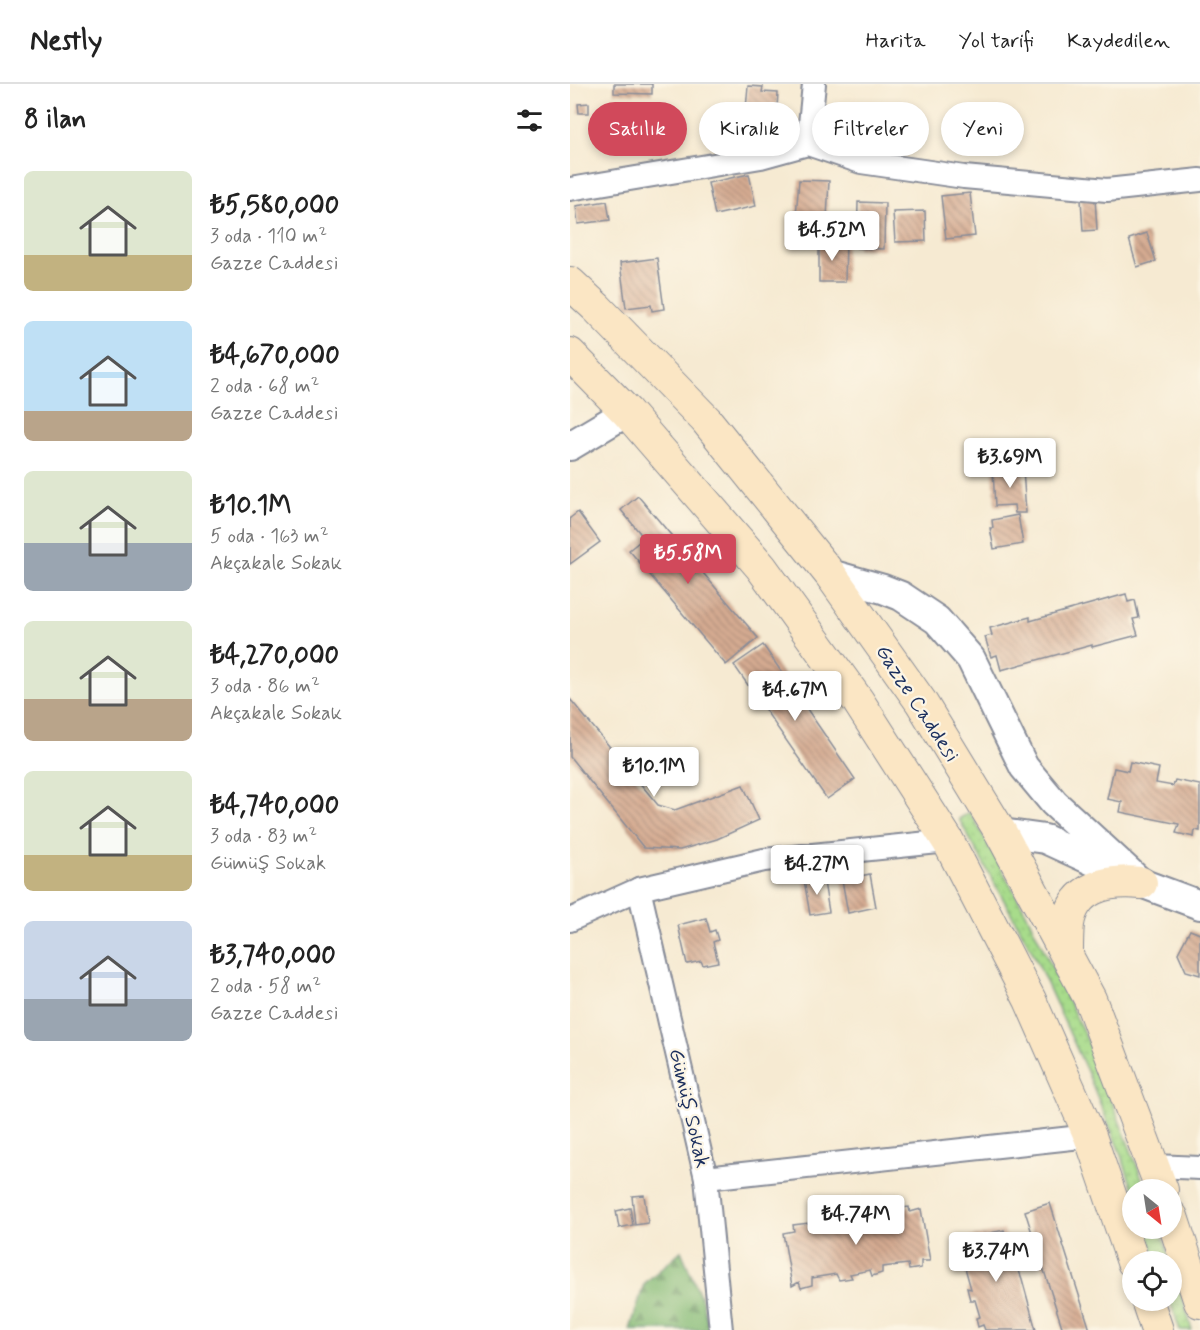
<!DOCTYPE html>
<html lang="tr">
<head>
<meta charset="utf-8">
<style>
	:root { --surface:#fff; --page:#f6f6f6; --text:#222; --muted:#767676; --line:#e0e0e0; --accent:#d1495b }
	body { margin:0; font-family:Mynerve,sans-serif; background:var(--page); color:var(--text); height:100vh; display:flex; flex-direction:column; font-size:22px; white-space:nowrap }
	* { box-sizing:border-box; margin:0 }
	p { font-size:20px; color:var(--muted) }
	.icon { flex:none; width:33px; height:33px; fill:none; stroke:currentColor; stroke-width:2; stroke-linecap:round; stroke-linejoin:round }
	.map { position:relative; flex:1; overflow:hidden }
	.side { display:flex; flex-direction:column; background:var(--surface); width:570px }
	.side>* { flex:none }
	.hud { position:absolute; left:18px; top:18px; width:522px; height:54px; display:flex; gap:12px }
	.needle { width:39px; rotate:150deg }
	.buttons { position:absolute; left:552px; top:1095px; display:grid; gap:12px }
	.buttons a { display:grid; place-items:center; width:60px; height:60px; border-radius:50%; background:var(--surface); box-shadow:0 3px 9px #0003; font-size:30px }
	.price { position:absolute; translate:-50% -51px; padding:0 14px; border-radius:6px; background:#fff; color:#222; font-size:20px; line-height:39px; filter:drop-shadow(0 2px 3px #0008) }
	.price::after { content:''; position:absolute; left:50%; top:36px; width:18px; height:14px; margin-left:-9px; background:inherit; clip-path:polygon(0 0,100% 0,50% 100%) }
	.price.active { background:var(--accent); color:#fff }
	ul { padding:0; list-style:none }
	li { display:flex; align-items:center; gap:18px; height:150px; padding:0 24px }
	li span { display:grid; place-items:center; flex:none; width:168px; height:120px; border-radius:9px; color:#555 }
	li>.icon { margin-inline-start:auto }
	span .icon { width:72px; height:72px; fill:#fffc; stroke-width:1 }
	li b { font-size:26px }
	h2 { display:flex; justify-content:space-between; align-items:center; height:72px; padding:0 24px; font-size:26px }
	.tag { padding:0 21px; border-radius:27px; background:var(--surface); box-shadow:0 3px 9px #0003; font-size:21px; line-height:54px }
	.tag.active { background:var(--accent); color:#fff }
	header { display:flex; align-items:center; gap:36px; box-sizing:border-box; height:84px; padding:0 30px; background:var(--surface); border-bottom:2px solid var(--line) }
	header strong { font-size:28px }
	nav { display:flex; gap:33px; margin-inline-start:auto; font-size:21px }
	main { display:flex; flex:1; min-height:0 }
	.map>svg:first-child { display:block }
	.grass { fill:url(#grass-dots); stroke:#628674; stroke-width:1.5 }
	.forest { fill:url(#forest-firs); stroke:#50766a; stroke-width:1.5 }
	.building { fill:url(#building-back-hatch) }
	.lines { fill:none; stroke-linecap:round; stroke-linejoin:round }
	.minor-casing { stroke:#888c98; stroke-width:26 }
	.tertiary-casing { stroke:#888c98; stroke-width:32 }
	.secondary-casing { stroke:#888c98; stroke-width:34 }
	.minor { stroke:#fff; stroke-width:22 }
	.tertiary { stroke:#fff; stroke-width:28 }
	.secondary { stroke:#fbe6c4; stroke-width:32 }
	.labels { text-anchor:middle; stroke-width:4.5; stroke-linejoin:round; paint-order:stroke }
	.street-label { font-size:21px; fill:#1b2f5e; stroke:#fcf5e5 }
</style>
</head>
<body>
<header>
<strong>Nestly</strong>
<nav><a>Harita</a><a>Yol tarifi</a><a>Kaydedilen</a></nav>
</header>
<main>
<section class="side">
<h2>8 ilan<svg class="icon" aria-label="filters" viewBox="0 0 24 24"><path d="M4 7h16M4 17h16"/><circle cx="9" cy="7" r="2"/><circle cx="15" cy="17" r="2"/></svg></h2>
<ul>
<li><span style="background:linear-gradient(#dfe7d0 70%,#c2b280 0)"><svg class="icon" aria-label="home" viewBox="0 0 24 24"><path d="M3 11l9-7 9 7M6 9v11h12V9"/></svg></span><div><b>₺5,580,000</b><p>3 oda · 110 m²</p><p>Gazze Caddesi</p></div></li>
<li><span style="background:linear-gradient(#bfe0f5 75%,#b9a48a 0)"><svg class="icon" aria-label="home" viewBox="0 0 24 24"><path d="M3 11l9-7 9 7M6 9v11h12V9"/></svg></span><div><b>₺4,670,000</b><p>2 oda · 68 m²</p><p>Gazze Caddesi</p></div></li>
<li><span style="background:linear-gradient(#dfe7d0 60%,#9aa5b1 0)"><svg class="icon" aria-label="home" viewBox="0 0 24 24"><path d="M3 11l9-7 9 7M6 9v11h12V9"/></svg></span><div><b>₺10.1M</b><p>5 oda · 163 m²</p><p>Akçakale Sokak</p></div></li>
<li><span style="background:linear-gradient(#dfe7d0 65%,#b9a48a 0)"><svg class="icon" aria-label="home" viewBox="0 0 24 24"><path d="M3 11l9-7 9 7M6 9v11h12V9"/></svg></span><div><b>₺4,270,000</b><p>3 oda · 86 m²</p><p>Akçakale Sokak</p></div></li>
<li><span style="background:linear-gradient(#dfe7d0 70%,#c2b280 0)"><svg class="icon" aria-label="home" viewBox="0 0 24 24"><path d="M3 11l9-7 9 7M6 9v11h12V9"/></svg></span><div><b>₺4,740,000</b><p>3 oda · 83 m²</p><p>Gümüş Sokak</p></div></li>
<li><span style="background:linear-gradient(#c9d6e8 65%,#9aa5b1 0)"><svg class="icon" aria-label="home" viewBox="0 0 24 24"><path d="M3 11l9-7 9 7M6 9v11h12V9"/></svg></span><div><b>₺3,740,000</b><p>2 oda · 58 m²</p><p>Gazze Caddesi</p></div></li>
</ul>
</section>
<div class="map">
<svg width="630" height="1246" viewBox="0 0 630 1246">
	<defs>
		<pattern id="grass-dots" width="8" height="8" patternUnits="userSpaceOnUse" patternTransform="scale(1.5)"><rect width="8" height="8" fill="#a8dc8b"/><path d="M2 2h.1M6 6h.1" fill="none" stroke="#90bd7a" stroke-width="1.8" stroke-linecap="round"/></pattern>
		<pattern id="forest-firs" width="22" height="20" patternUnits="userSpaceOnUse" patternTransform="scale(1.5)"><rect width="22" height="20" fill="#86bc77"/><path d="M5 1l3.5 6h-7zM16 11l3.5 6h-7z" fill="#6d9965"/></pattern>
		<pattern id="building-back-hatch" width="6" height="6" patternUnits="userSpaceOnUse" patternTransform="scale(1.5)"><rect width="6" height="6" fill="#d5ab91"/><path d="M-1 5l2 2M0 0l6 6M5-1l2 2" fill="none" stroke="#ac8c7a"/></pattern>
	</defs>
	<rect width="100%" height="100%" fill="#fcf5e5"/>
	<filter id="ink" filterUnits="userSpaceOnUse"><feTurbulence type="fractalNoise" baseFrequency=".0167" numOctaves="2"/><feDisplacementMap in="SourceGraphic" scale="12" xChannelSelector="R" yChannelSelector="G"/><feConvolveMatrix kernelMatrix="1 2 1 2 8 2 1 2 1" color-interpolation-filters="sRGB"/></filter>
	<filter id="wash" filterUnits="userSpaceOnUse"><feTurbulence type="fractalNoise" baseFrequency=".008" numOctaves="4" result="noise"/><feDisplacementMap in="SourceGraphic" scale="24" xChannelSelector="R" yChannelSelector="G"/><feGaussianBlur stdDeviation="1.35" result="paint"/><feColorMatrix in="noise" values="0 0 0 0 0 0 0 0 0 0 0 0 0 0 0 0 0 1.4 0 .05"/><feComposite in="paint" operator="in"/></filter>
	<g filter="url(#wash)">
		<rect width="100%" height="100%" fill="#f6ead2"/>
		<g class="grass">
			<path d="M400 728 456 829 520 962 576 1105H563L550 1068 516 985 462 867 389 735Z"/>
			<path d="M576 1145H590L601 1178 587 1177Z"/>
			<path d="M602 1178 622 1246H610L600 1217Z"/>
		</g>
		<path class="forest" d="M111 1167 132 1216 139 1246H60L74 1200Z"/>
		<g id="blocks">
			<g class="building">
				<path d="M44 0H82V10L44 9Z"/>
				<path d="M178 2 193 3 192 8 208 9 206 38 175 36Z"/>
				<path d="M19 19V29H9L8 20Z"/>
				<path d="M179 90 186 122 145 131 138 99Z"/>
				<path d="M229 96 259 97 257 134 226 132Z"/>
				<path d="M400 109 405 152 376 155 371 112Z"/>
				<path d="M525 114 527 146 513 147 511 115Z"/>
				<path d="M37 117 40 136 8 140 6 122Z"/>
				<path d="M288 118 315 119 314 165 287 164Z"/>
				<path d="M355 127 356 157 325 158 323 128Z"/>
				<path d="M577 149 586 177 567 183 559 155Z"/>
				<path d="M249 158H276L275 198H249Z"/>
				<path d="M87 174 94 225 82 227 81 221 56 224 50 179Z"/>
				<path d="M453 385 456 429H445L444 421 425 422 423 387Z"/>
				<path d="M68 412 188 554 156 581 59 466 74 454 51 426Z"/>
				<path d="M8 428 30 458 0 480V434Z"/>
				<path d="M448 431 453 460 424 465 420 444H423L422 436Z"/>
				<path d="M556 510 558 518 565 516 569 534 563 535 568 551 522 563V561L431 586 427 571 421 573 415 553 422 551 420 544 460 533V537Z"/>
				<path d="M193 561 285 695 257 715 164 581Z"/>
				<path d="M0 615 88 721 105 726 173 701 189 736 147 755 110 766 74 764 0 673Z"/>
				<path d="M560 678 589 684 586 699 603 702 605 696 630 701V747L625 746 624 753 606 749 609 740 550 728 552 718 537 715 544 684 558 687Z"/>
				<path d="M300 790 306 823 278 829 272 796Z"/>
				<path d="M253 792 259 828 240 831 234 796Z"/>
				<path d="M136 834 140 848 145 846 148 856 143 858 148 878 133 881 131 877 117 880 108 841Z"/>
				<path d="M620 846 630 850V891L616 887 608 869Z"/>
				<path d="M74 1111 78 1139 65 1141 62 1112Z"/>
				<path d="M480 1119 520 1246H493L455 1127Z"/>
				<path d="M339 1123 340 1128 351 1125 360 1177H351V1184L339 1186 338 1180 312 1183V1189L302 1192 300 1186 280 1190 282 1194 269 1196 266 1190 242 1194V1201L231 1204 229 1198 222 1202 213 1149 224 1147 223 1141 239 1139V1143L255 1141 254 1137 268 1134 270 1139 291 1136V1130L310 1127V1131L325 1129V1125Z"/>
				<path d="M60 1124 63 1141 49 1144 46 1127Z"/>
				<path d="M434 1146 452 1195 466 1246H415L413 1241 408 1243 406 1234 410 1233 405 1216H400L397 1204 401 1205 394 1180H390L386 1170 394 1169 387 1156Z"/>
			</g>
		</g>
	</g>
	<g filter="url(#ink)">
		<use href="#blocks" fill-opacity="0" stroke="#888c98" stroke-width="1.5"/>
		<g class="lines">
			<g class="minor-casing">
				<g id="minor">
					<path d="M238 60 244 0"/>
					<path d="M0 105 191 73 238 60 291 78 394 93 537 106 630 96"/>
					<path d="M69 805 136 1094 151 1246"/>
					<path d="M0 836 69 805 194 776 378 757"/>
					<path d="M585 1082 630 1084"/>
					<path d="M136 1094 520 1052"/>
				</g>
			</g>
			<g class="tertiary-casing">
				<g id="tertiary">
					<path d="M0 362 57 328"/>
					<path d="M260 490 313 505 331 512 367 536 401 575 454 683 484 719 571 799"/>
					<path d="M431 749 475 755 571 799 630 821"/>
				</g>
			</g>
			<g class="secondary-casing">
				<g id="secondary">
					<path d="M0 199 27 224 136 336 260 490 351 618 431 749 520 915 592 1106"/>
					<path d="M0 270 57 328 191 483 288 617 378 757 460 916 520 1052 563 1178"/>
					<path d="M497 869C497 859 497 850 498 840 504 802 538 796 571 799"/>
					<path d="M602 1133 630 1218"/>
					<path d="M577 1216 587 1246"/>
				</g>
			</g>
			<use href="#minor" class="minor"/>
			<use href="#tertiary" class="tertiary"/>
			<use href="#secondary" class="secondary"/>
		</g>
	</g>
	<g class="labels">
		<g class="street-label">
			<text transform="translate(348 619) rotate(57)" y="7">Gazze Caddesi</text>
			<text transform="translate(120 1024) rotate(77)" y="7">Gümüş Sokak</text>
		</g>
	</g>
</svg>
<div class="buttons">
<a><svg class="needle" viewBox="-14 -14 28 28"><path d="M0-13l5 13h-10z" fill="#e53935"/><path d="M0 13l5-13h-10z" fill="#767676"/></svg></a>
<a><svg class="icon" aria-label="locate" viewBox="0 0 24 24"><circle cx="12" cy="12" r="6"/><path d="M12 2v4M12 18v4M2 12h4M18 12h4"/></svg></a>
</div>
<b class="price" style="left:262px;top:178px">₺4.52M</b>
<b class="price" style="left:440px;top:405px">₺3.69M</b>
<b class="price active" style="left:118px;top:501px">₺5.58M</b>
<b class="price" style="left:225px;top:638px">₺4.67M</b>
<b class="price" style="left:84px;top:714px">₺10.1M</b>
<b class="price" style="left:247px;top:812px">₺4.27M</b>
<b class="price" style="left:286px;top:1162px">₺4.74M</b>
<b class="price" style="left:426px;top:1199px">₺3.74M</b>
<div class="hud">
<a class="tag active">Satılık</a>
<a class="tag">Kiralık</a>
<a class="tag">Filtreler</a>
<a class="tag">Yeni</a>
</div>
</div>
</main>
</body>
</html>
